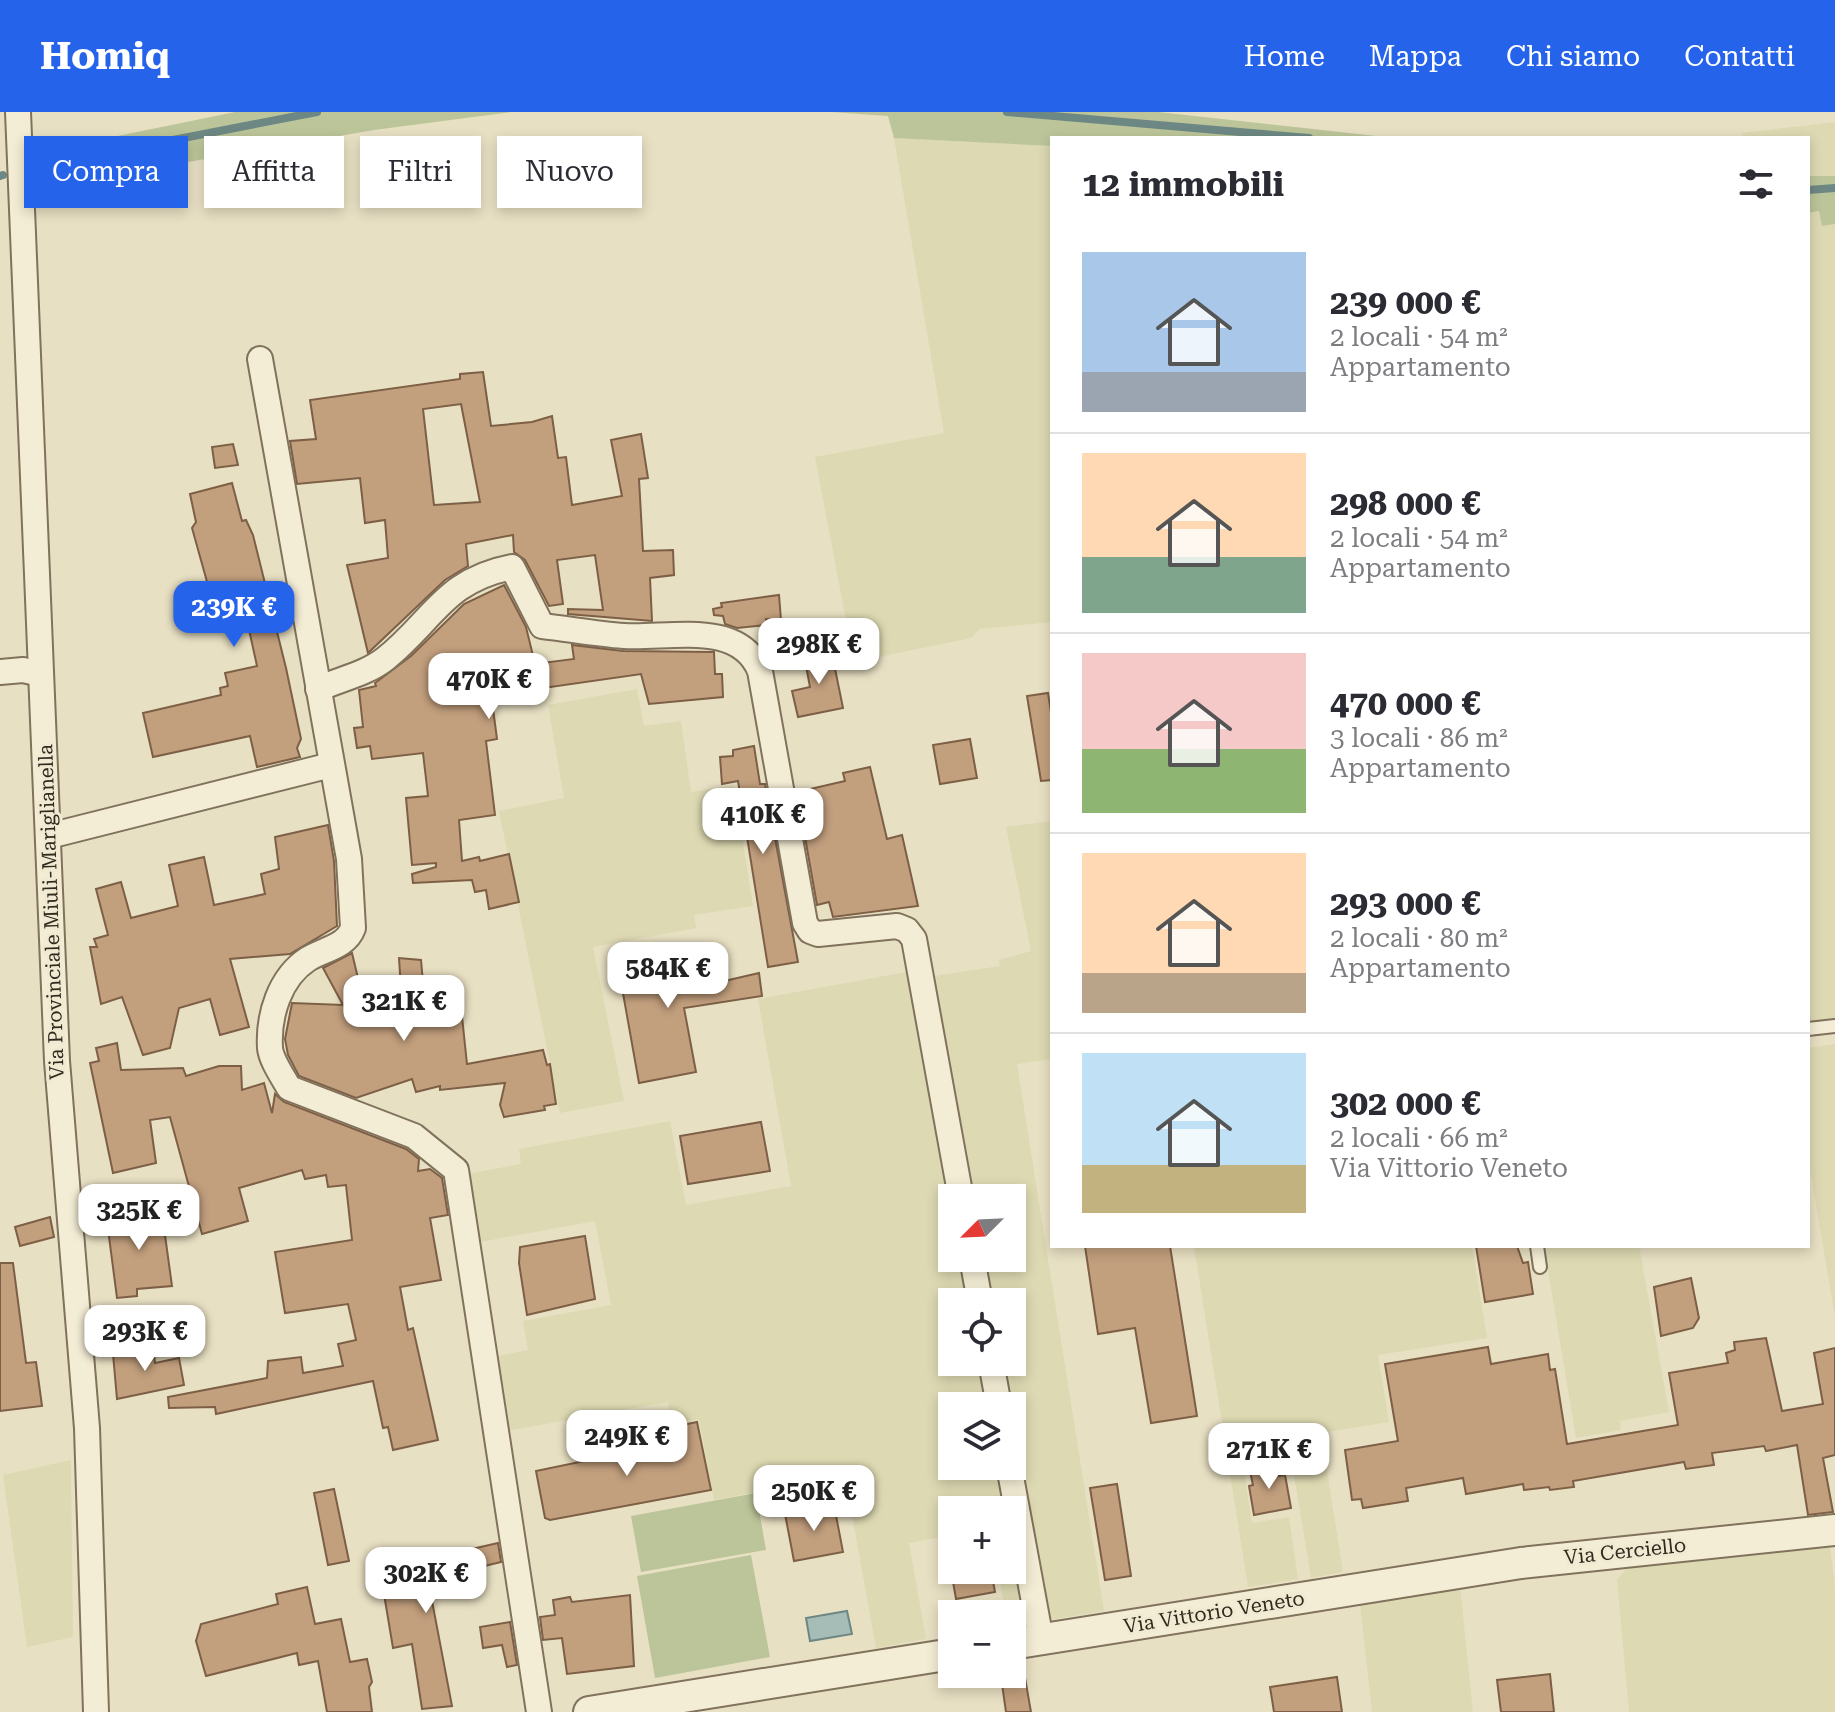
<!DOCTYPE html>
<html lang="it">
<head>
<meta charset="utf-8">
<style>
	:root { --surface:#fff; --page:#f7f7f7; --text:#2b2b33; --muted:#7c7c81; --line:#e1e1e2; --accent:#2563eb }
	body { margin:0; font-family:"Roboto Serif",serif; background:var(--page); color:var(--text); height:100vh; display:flex; flex-direction:column; font-size:30px; white-space:nowrap }
	* { box-sizing:border-box; margin:0 }
	p { font-size:26px; color:var(--muted) }
	.icon { flex:none; width:44px; height:44px; fill:none; stroke:currentColor; stroke-width:2; stroke-linecap:round; stroke-linejoin:round }
	.map { position:relative; flex:1; overflow:hidden }
	.side { position:absolute; left:1050px; top:24px; width:760px; height:1112px; display:flex; flex-direction:column; background:var(--surface); border-radius:0px; box-shadow:0 4px 12px #0003 }
	.side>* { flex:none }
	.banner { position:absolute; left:24px; top:24px; width:760px; height:72px; display:flex; gap:16px }
	.needle { width:52px; rotate:246deg }
	.buttons { position:absolute; left:938px; top:1072px; display:grid; gap:16px }
	.buttons a { display:grid; place-items:center; width:88px; height:88px; border-radius:0px; background:var(--surface); box-shadow:0 4px 12px #0003; font-size:40px }
	.price { position:absolute; translate:-50% -68px; padding:0 18px; border-radius:16px; background:#fff; color:#222; font-size:26px; line-height:52px; filter:drop-shadow(0 2px 4px #0008) }
	.price::after { content:''; position:absolute; left:50%; top:48px; width:24px; height:18px; margin-left:-12px; background:inherit; clip-path:polygon(0 0,100% 0,50% 100%) }
	.price.on { background:var(--accent); color:#fff }
	ul { padding:0; list-style:none }
	li { display:flex; align-items:center; gap:24px; height:200px; padding:0 32px }
	li+li { border-top:2px solid var(--line) }
	li span { display:grid; place-items:center; flex:none; width:224px; height:160px; border-radius:0px; color:#555 }
	li>.icon { margin-inline-start:auto }
	span .icon { width:96px; height:96px; fill:#fffc; stroke-width:1 }
	li b { font-size:34px }
	h2 { display:flex; justify-content:space-between; align-items:center; height:96px; padding:0 32px; font-size:34px }
	.pill { padding:0 28px; border-radius:0px; background:var(--surface); box-shadow:0 4px 12px #0003; font-size:28px; line-height:72px }
	.pill.on { background:var(--accent); color:#fff }
	header { display:flex; align-items:center; gap:48px; box-sizing:border-box; height:112px; padding:0 40px; background:var(--accent); color:#fff }
	header strong { font-size:38px }
	nav { display:flex; gap:44px; margin-inline-start:auto; font-size:28px }
	.map>svg:first-child { display:block }
	.farmland { fill:#ddd9b2 }
	.green { fill:#bcc599 }
	.water { fill:#a5bcb7; stroke:#6d8884; stroke-width:2 }
	.lines { fill:none; stroke-linecap:round; stroke-linejoin:round }
	.stream { stroke:#6d8884; stroke-width:8 }
	.building { fill:#c29f7d; stroke:#7d5f45; stroke-width:2; fill-rule:evenodd }
	.service-casing { stroke:#80725c; stroke-width:16 }
	.minor-casing { stroke:#80725c; stroke-width:28 }
	.tertiary-casing { stroke:#80725c; stroke-width:34 }
	.service { stroke:#f4edd5; stroke-width:12 }
	.minor { stroke:#f4edd5; stroke-width:24 }
	.tertiary { stroke:#f4edd5; stroke-width:30 }
	.labels { text-anchor:middle; stroke-width:6; stroke-linejoin:round; paint-order:stroke }
	.street-label { font-size:20px; fill:#32291e; stroke:#f1ead2 }
</style>
</head>
<body>
<header>
<strong>Homiq</strong>
<nav><a>Home</a><a>Mappa</a><a>Chi siamo</a><a>Contatti</a></nav>
</header>
<div class="map">
<svg width="1835" height="1600" viewBox="0 0 1835 1600">
	<rect width="100%" height="100%" fill="#e8e0c3"/>
	<g class="farmland">
		<path d="M1835 10V64H1808V26H1743L1742 21Z"/>
		<path d="M894 26 1052 34V510L980 517 971 526 854 550 815 345 944 321Z"/>
		<path d="M1819 99 1822 114 1835 112V906L1808 911V101Z"/>
		<path d="M637 577 644 614 681 609 691 680 734 673 753 794 694 803 696 816 593 835 624 989 560 1001 499 699 564 686 548 593Z"/>
		<path d="M1052 709V947L1017 952 1104 1499 1044 1509 1012 1331V1294H1005L997 1250H1012V1190H986L978 1146H1012V1086H967L927 865 1000 854 999 848 1031 839 1006 715Z"/>
		<path d="M912 859 952 1086V1146H964L972 1190H952V1250H983L991 1294H952V1354H1002L1010 1398H952V1423L909 1431 926 1527 876 1536 845 1364 714 1388 699 1307 672 1311 668 1290 506 1319 493 1245 528 1238 523 1209 611 1193 595 1109 475 1131 462 1063 521 1052 519 1037 670 1009 686 1093 791 1074 758 887Z"/>
		<path d="M1835 932V1205L1808 1046V936Z"/>
		<path d="M1194 1134H1472L1487 1226 1378 1243 1389 1310 1321 1321 1343 1460 1311 1466 1288 1326 1240 1334 1252 1411 1289 1405 1298 1467 1248 1475Z"/>
		<path d="M1544 1134H1639L1669 1300 1620 1309 1621 1318 1576 1326Z"/>
		<path d="M71 1348 73 1525 27 1535 3 1363Z"/>
		<path d="M1012 1411 1027 1494 1005 1498 998 1458H1012Z"/>
		<path d="M1830 1435 1835 1473V1600H1629L1617 1468 1627 1455Z"/>
		<path d="M1460 1474 1473 1600H1372L1360 1491Z"/>
	</g>
	<g class="green">
		<path d="M235 0H511L374 18 188 50C175 60 171 63 157 53L43 78 49 38Z"/>
		<path d="M831 0H1158L1394 26H1052V34L894 26 888 4Z"/>
		<path d="M1808 64H1835V112L1822 114 1819 99 1808 101Z"/>
		<path d="M756 1381 766 1438 641 1460 631 1404Z"/>
		<path d="M751 1443 770 1545 655 1566 637 1464Z"/>
	</g>
	<path class="water" d="M847 1499 852 1522 810 1529 806 1506Z"/>
	<g class="lines">
		<g class="stream">
			<path d="M1007 0 1309 26"/>
			<path d="M34 55 317 0"/>
			<path d="M0 64 3 63"/>
			<path d="M1808 78 1835 76"/>
		</g>
	</g>
	<g class="building">
		<path d="M483 260 491 314 532 310 552 304 558 346 566 345 572 393 622 384 611 328 641 322 648 366 639 367 643 439 673 438 674 463 650 466 652 509 568 502V497L603 498 595 443 557 448 563 492 549 494 525 448 514 440 513 423 466 432 468 454 445 468 368 541 347 453 388 446 385 408 365 411 360 366 297 372 290 329 316 327 310 288 460 267V262ZM461 292 480 390 434 393 423 297Z"/>
		<path d="M233 332 238 353 215 356 212 335Z"/>
		<path d="M232 371 242 409 246 408 253 423 286 556 301 627 297 636 300 645 257 655 250 624 153 645 143 601 221 583 220 576 228 574 225 561 257 554 244 495 216 502 192 416 196 410 190 382Z"/>
		<path d="M504 473 526 515 535 552 574 547 572 533 623 539 714 540 715 562H722L723 585 649 592 641 562 536 577 537 582 492 589 497 627 486 629 495 703 459 708 462 749 479 745 480 749 509 742 519 790 489 797 486 778 475 780 472 768 413 771 412 762 436 755V751L412 753 406 686 428 684 423 641 372 647 370 634 357 636 354 616 363 615 359 578 376 574 375 571 411 544 464 492Z"/>
		<path d="M779 483 781 508 766 507V513L737 516 725 512 723 504 714 503 713 497 722 495 721 491Z"/>
		<path d="M831 537 843 596 798 605 792 579 810 575 804 543Z"/>
		<path d="M1048 581 1052 607V668L1041 669 1027 584Z"/>
		<path d="M970 627 977 666 940 672 933 633Z"/>
		<path d="M754 634 760 672H765L798 850 768 855 738 669 722 672 720 645 733 644V638Z"/>
		<path d="M870 655 887 727 902 723 918 794 833 805 829 790 817 793 797 680 845 669 843 661Z"/>
		<path d="M328 713 334 749 337 814 290 842 230 847 249 915 220 923 210 887 179 896 170 936 143 943 122 885 101 892 90 835H97L94 827 108 823 96 777 121 770 131 806 178 794 169 753 204 745 214 793 265 782 261 762 279 757 275 725Z"/>
		<path d="M673 833 681 879 759 861 762 884 684 896 696 960 639 971 616 842Z"/>
		<path d="M352 841 362 883 401 877 399 846 421 848 424 881 459 876 467 952 543 938 547 953 550 952 556 992 544 994 545 998 504 1005 500 993 505 971 440 978V974L416 980 412 967 356 986 299 964 288 943 285 927 292 891 343 893 323 856Z"/>
		<path d="M117 931 121 958 183 956 186 964 219 954H241L242 978 264 971 272 1001 275 982 284 990 406 1037 419 1047 418 1059 430 1057 442 1066 448 1103 430 1106 441 1168 400 1175 408 1218 413 1216 438 1328 393 1338 388 1315 383 1316 373 1269 216 1302 215 1295 169 1296 168 1285 267 1266 268 1249 301 1245 303 1261 343 1254 338 1232 356 1228 348 1192 285 1201 275 1140 352 1128 346 1073 328 1075 326 1063 305 1067 302 1058 239 1076 248 1109 202 1122 170 1005 150 1008 156 1051 113 1061 90 951 99 949 96 936Z"/>
		<path d="M761 1010 770 1059 688 1072 680 1024Z"/>
		<path d="M161 1094 172 1174 137 1177V1184L117 1186 108 1117 113 1116 112 1104Z"/>
		<path d="M50 1105 54 1125 20 1134 15 1115Z"/>
		<path d="M585 1124 595 1187 527 1203 519 1151 520 1135Z"/>
		<path d="M1085 1134H1170L1197 1304 1151 1311 1135 1216 1098 1222Z"/>
		<path d="M1476 1134H1517L1523 1151 1528 1150 1533 1182 1485 1190Z"/>
		<path d="M0 1151H13L26 1251 36 1250 42 1294 0 1299Z"/>
		<path d="M1691 1166 1699 1206 1693 1216 1661 1224 1654 1175Z"/>
		<path d="M1766 1226 1782 1299 1823 1292 1814 1241 1835 1236V1343L1823 1346 1833 1400 1808 1403 1797 1333 1766 1339 1764 1334 1712 1341 1714 1353 1686 1357 1684 1350 1573 1369 1574 1375 1550 1378 1549 1375 1524 1378 1523 1372 1466 1382 1463 1366 1406 1376 1408 1389 1363 1396 1361 1387 1352 1388 1345 1338 1398 1329 1385 1252 1488 1235 1491 1252 1548 1242 1550 1258 1555 1257 1567 1332 1678 1313 1669 1261 1728 1251 1726 1241 1735 1238 1734 1230Z"/>
		<path d="M153 1233 155 1251 179 1246 184 1273 117 1287 113 1242Z"/>
		<path d="M697 1310 711 1378 550 1408 545 1406 536 1359 676 1330 673 1315Z"/>
		<path d="M1277 1354 1278 1364 1285 1363 1291 1396 1254 1403 1249 1374 1253 1373 1250 1359Z"/>
		<path d="M1117 1372 1131 1464 1105 1468 1090 1376Z"/>
		<path d="M334 1377 349 1449 328 1453 314 1381Z"/>
		<path d="M834 1393 843 1440 794 1449 785 1402Z"/>
		<path d="M498 1431 501 1450 428 1468 452 1594 422 1597 412 1532 393 1536 380 1458Z"/>
		<path d="M951 1458H991L995 1480 956 1487Z"/>
		<path d="M307 1475 315 1512 341 1507 350 1550 367 1547 372 1570 369 1575 372 1600H327L318 1549 299 1553 297 1541 206 1564 196 1529 201 1512 278 1492 276 1482Z"/>
		<path d="M630 1483 634 1554 567 1562 562 1526 543 1528 540 1505 555 1503 553 1488 570 1485 572 1490Z"/>
		<path d="M510 1510 517 1553 507 1555 502 1533 483 1536 480 1515Z"/>
		<path d="M1024 1560 1031 1600H1006L1001 1565Z"/>
		<path d="M1550 1562 1554 1600H1501L1497 1568Z"/>
		<path d="M1337 1565 1342 1600H1274L1270 1575Z"/>
	</g>
	<g class="lines">
		<g class="service-casing">
			<g id="service">
				<path d="M1808 917 1835 914"/>
				<path d="M1537 1134 1540 1155"/>
			</g>
		</g>
		<g class="minor-casing">
			<g id="minor">
				<path d="M18 0 57 949 87 1316 96 1600"/>
				<path d="M260 247 349 747 353 816C346 835 324 837 308 847 280 865 268 903 270 936 271 948 283 965 289 976L414 1024 456 1058 539 1600"/>
				<path d="M0 560 23 558 41 562"/>
				<path d="M318 577C340 567 366 562 385 547 433 509 444 468 512 455L542 514C569 517 596 522 624 524 668 527 739 507 760 559L805 811 810 819 818 822 897 814 907 818 914 827 961 1086"/>
				<path d="M49 724 331 653"/>
				<path d="M972 1146 980 1190"/>
				<path d="M991 1250 999 1294"/>
				<path d="M1009 1354 1041 1528"/>
			</g>
		</g>
		<g class="tertiary-casing">
			<g id="tertiary">
				<path d="M1012 1532 1521 1451 1835 1418"/>
				<path d="M589 1600 952 1542"/>
			</g>
		</g>
		<use href="#service" class="service"/>
		<use href="#minor" class="minor"/>
		<use href="#tertiary" class="tertiary"/>
	</g>
	<g class="labels">
		<g class="street-label">
			<text transform="translate(51 800) rotate(-92)" y="7">Via Provinciale Miuli-Mariglianella</text>
			<text transform="translate(1625 1439) rotate(-6)" y="7">Via Cerciello</text>
			<text transform="translate(1214 1500) rotate(-9)" y="7">Via Vittorio Veneto</text>
		</g>
	</g>
</svg>
<div class="buttons">
<a><svg class="needle" viewBox="-14 -14 28 28"><path d="M0-13l5 13h-10z" fill="#e53935"/><path d="M0 13l5-13h-10z" fill="#7c7c81"/></svg></a>
<a><svg class="icon" aria-label="locate" viewBox="0 0 24 24"><circle cx="12" cy="12" r="6"/><path d="M12 2v4M12 18v4M2 12h4M18 12h4"/></svg></a>
<a><svg class="icon" aria-label="layers" viewBox="0 0 24 24"><path d="M12 4l9 5-9 5-9-5zM3 14l9 5 9-5"/></svg></a>
<a>+</a>
<a>−</a>
</div>
<b class="price on" style="left:234px;top:537px">239K €</b>
<b class="price" style="left:819px;top:574px">298K €</b>
<b class="price" style="left:489px;top:609px">470K €</b>
<b class="price" style="left:763px;top:744px">410K €</b>
<b class="price" style="left:668px;top:898px">584K €</b>
<b class="price" style="left:404px;top:931px">321K €</b>
<b class="price" style="left:139px;top:1140px">325K €</b>
<b class="price" style="left:145px;top:1261px">293K €</b>
<b class="price" style="left:627px;top:1366px">249K €</b>
<b class="price" style="left:1269px;top:1379px">271K €</b>
<b class="price" style="left:814px;top:1421px">250K €</b>
<b class="price" style="left:426px;top:1503px">302K €</b>
<div class="banner">
<a class="pill on">Compra</a>
<a class="pill">Affitta</a>
<a class="pill">Filtri</a>
<a class="pill">Nuovo</a>
</div>
<section class="side">
<h2>12 immobili<svg class="icon" aria-label="filters" viewBox="0 0 24 24"><path d="M4 7h16M4 17h16"/><circle cx="9" cy="7" r="2"/><circle cx="15" cy="17" r="2"/></svg></h2>
<ul>
<li><span style="background:linear-gradient(#a9c7e8 75%,#9aa5b1 0)"><svg class="icon" aria-label="home" viewBox="0 0 24 24"><path d="M3 11l9-7 9 7M6 9v11h12V9"/></svg></span><div><b>239 000 €</b><p>2 locali · 54 m²</p><p>Appartamento</p></div></li>
<li><span style="background:linear-gradient(#ffd9b3 65%,#7fa58c 0)"><svg class="icon" aria-label="home" viewBox="0 0 24 24"><path d="M3 11l9-7 9 7M6 9v11h12V9"/></svg></span><div><b>298 000 €</b><p>2 locali · 54 m²</p><p>Appartamento</p></div></li>
<li><span style="background:linear-gradient(#f6c9c9 60%,#8fb573 0)"><svg class="icon" aria-label="home" viewBox="0 0 24 24"><path d="M3 11l9-7 9 7M6 9v11h12V9"/></svg></span><div><b>470 000 €</b><p>3 locali · 86 m²</p><p>Appartamento</p></div></li>
<li><span style="background:linear-gradient(#ffd9b3 75%,#b9a48a 0)"><svg class="icon" aria-label="home" viewBox="0 0 24 24"><path d="M3 11l9-7 9 7M6 9v11h12V9"/></svg></span><div><b>293 000 €</b><p>2 locali · 80 m²</p><p>Appartamento</p></div></li>
<li><span style="background:linear-gradient(#bfe0f5 70%,#c2b280 0)"><svg class="icon" aria-label="home" viewBox="0 0 24 24"><path d="M3 11l9-7 9 7M6 9v11h12V9"/></svg></span><div><b>302 000 €</b><p>2 locali · 66 m²</p><p>Via Vittorio Veneto</p></div></li>
</ul>
</section>
</div>
</body>
</html>
